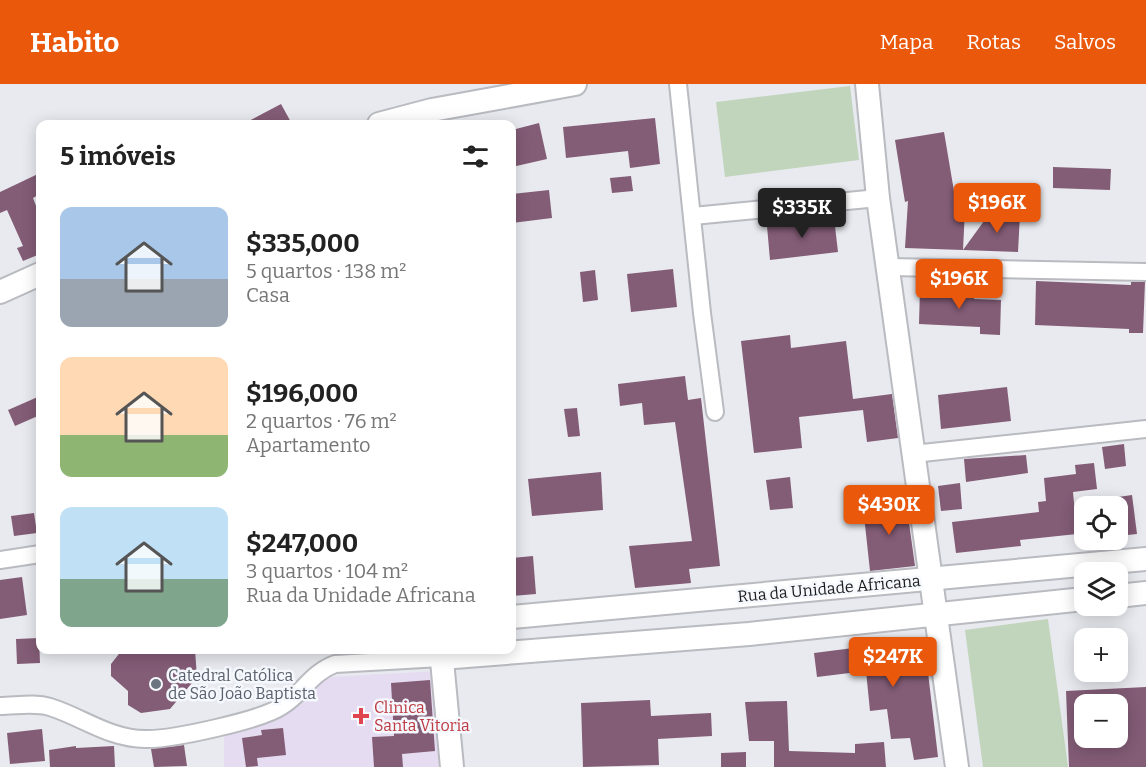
<!DOCTYPE html>
<html lang="pt">
<head>
<meta charset="utf-8">
<style>
	:root { --surface:#fff; --page:#f2f2f2; --text:#222; --muted:#767676; --accent:#ea580c }
	body { margin:0; font-family:Bitter,serif; background:var(--page); color:var(--text); height:100vh; display:flex; flex-direction:column; font-size:22px; white-space:nowrap }
	* { box-sizing:border-box; margin:0 }
	p { font-size:20px; color:var(--muted) }
	.icon { flex:none; width:33px; height:33px; fill:none; stroke:currentColor; stroke-width:2; stroke-linecap:round; stroke-linejoin:round }
	.map { position:relative; flex:1; overflow:hidden }
	.drawer { position:absolute; left:36px; top:36px; width:480px; height:534px; display:flex; flex-direction:column; background:var(--surface); border-radius:12px; box-shadow:0 3px 15px #0003 }
	.drawer>* { flex:none }
	.fabs { position:absolute; left:1074px; top:412px; display:grid; gap:12px }
	.fabs a { display:grid; place-items:center; width:54px; height:54px; border-radius:12px; background:var(--surface); box-shadow:0 3px 15px #0003; font-size:30px }
	.price { position:absolute; translate:-50% -51px; padding:0 14px; border-radius:6px; background:var(--accent); color:#fff; font-size:20px; line-height:39px; filter:drop-shadow(0 2px 3px #0008) }
	.price::after { content:''; position:absolute; left:50%; top:36px; width:18px; height:14px; margin-left:-9px; background:inherit; clip-path:polygon(0 0,100% 0,50% 100%) }
	.price.current { background:#222; color:#fff }
	ul { padding:0; list-style:none }
	li { display:flex; align-items:center; gap:18px; height:150px; padding:0 24px }
	li span { display:grid; place-items:center; flex:none; width:168px; height:120px; border-radius:12px; color:#555 }
	li>.icon { margin-inline-start:auto }
	span .icon { width:72px; height:72px; fill:#fffc; stroke-width:1 }
	li b { font-size:26px }
	h2 { display:flex; justify-content:space-between; align-items:center; height:72px; padding:0 24px; font-size:26px }
	header { display:flex; align-items:center; gap:36px; box-sizing:border-box; height:84px; padding:0 30px; background:var(--accent); color:#fff }
	header strong { font-size:28px }
	nav { display:flex; gap:33px; margin-inline-start:auto; font-size:21px }
	.map>svg:first-child { display:block }
	.medical { fill:#e5dcf1 }
	.green { fill:#c1d4bc }
	.building { fill:#835c76; fill-rule:evenodd }
	.lines { fill:none; stroke-linecap:round; stroke-linejoin:round }
	.street-casing { stroke:#b9bbc0; stroke-width:20 }
	.secondary-casing { stroke:#b9bbc0; stroke-width:26 }
	.street { stroke:#fff; stroke-width:16 }
	.secondary { stroke:#fff; stroke-width:22 }
	.worship-dot { fill:#6b7280; stroke:#f5f8fd; stroke-width:2 }
	.health-dot { fill:#e0444e; stroke:#f5f8fd; stroke-width:2 }
	.labels { text-anchor:middle; stroke-width:5; stroke-linejoin:round; paint-order:stroke }
	.street-label { font-size:16px; fill:#1b1c1d; stroke:#f5f8fd }
	.worship-label { font-size:16px; fill:#5b616d; stroke:#f5f8fd; text-anchor:start }
	.health-label { font-size:16px; fill:#be3a42; stroke:#f5f8fd; text-anchor:start }
</style>
</head>
<body>
<header>
<strong>Habito</strong>
<nav><a>Mapa</a><a>Rotas</a><a>Salvos</a></nav>
</header>
<div class="map">
<svg width="1146" height="683" viewBox="0 0 1146 683">
	<rect width="100%" height="100%" fill="#e8eaef"/>
	<path class="medical" d="M437 587 443 683H224V649L277 636 318 598 331 593Z"/>
	<g class="green">
		<path d="M850 2 859 76 725 93 716 18Z"/>
		<path d="M1048 535 1068 683H983L965 546Z"/>
	</g>
	<g class="building">
		<path d="M281 20 292 40H243Z"/>
		<path d="M655 34 660 80 630 84 628 67 566 74 563 43Z"/>
		<path d="M539 39 547 75 512 83V46Z"/>
		<path d="M944 48 957 125H965L963 166 905 164 908 117 905 118 895 56Z"/>
		<path d="M1053 83 1111 85 1110 106 1053 104Z"/>
		<path d="M40 89V110L33 114 40 132V170L23 177 17 164 23 162 7 126 0 129V108Z"/>
		<path d="M631 92 633 107 612 109 610 94Z"/>
		<path d="M549 106 552 134 512 139V110Z"/>
		<path d="M992 126 997 129 1020 130 1018 168 963 166Z"/>
		<path d="M834 134 838 168 770 176 767 142Z"/>
		<path d="M673 185 677 223 631 228 627 190Z"/>
		<path d="M595 186 598 216 583 218 580 188Z"/>
		<path d="M1036 197 1131 201V198H1145L1143 249H1129V245L1035 241Z"/>
		<path d="M920 204 974 206V215L1001 216 1000 251 980 250V243L919 240Z"/>
		<path d="M790 251 791 264 846 257 853 315 892 310 898 354 867 358 863 326 799 333 802 364 754 369 741 257Z"/>
		<path d="M685 292 688 316 701 314 720 482 689 485 691 499 635 504 629 462 692 457 675 338 644 341 642 319 620 322 618 300Z"/>
		<path d="M1007 303 1011 337 941 345 938 311Z"/>
		<path d="M40 312V331L15 342 8 326Z"/>
		<path d="M577 324 580 352 568 353 564 325Z"/>
		<path d="M1124 360 1126 382 1105 385 1102 363Z"/>
		<path d="M1026 371 1028 389 966 398 964 375Z"/>
		<path d="M1094 379 1097 405 1073 408 1077 450 1020 456 1021 462 956 469 952 438 1039 428 1038 418 1046 417 1044 394 1076 390 1075 381Z"/>
		<path d="M601 388 603 426 532 432 528 395Z"/>
		<path d="M790 393 793 424 770 426 766 396Z"/>
		<path d="M960 399 962 425 941 427 938 402Z"/>
		<path d="M1132 411 1137 450 1118 452V413Z"/>
		<path d="M906 417 915 482 870 487 863 422Z"/>
		<path d="M34 429 37 449 14 452 11 432Z"/>
		<path d="M533 472 536 510 512 512V474Z"/>
		<path d="M22 493 27 531 0 535V496Z"/>
		<path d="M39 554 40 579 17 580 16 555Z"/>
		<path d="M924 555 938 673 914 676 910 654 891 655 887 625 870 627 866 587 817 593 814 569Z"/>
		<path d="M122 566H195L197 593 170 625 141 629 128 621V607L111 592V580Z"/>
		<path d="M430 596 435 667 402 670 403 683H374L372 653 394 652 391 599Z"/>
		<path d="M1146 603V683H1069L1066 607ZM1084 621H1118V654H1084Z"/>
		<path d="M650 616 651 632 711 629 712 652 658 655 659 681 583 683 581 619Z"/>
		<path d="M787 617 789 667 855 669V660L884 658 886 683H774V657H749L745 618Z"/>
		<path d="M283 644 286 671 257 674 258 682 246 683 242 654 262 651 261 646Z"/>
		<path d="M42 645 45 677 10 680 7 649Z"/>
		<path d="M184 661 187 682 154 683 151 665Z"/>
		<path d="M76 662V664L114 662 115 683H50L49 666Z"/>
		<path d="M746 668V683H721V669Z"/>
	</g>
	<g class="lines">
		<g class="street-casing">
			<g id="street">
				<path d="M678 0 702 229 715 328"/>
				<path d="M693 132 878 114"/>
				<path d="M889 183 1146 188"/>
				<path d="M913 370 1146 345"/>
				<path d="M0 476 40 470"/>
				<path d="M0 622C16 622 34 618 50 623 82 633 110 655 145 655 171 656 262 636 282 622 303 609 311 589 335 580L441 574"/>
			</g>
		</g>
		<g class="secondary-casing">
			<g id="secondary">
				<path d="M867 0 878 114 957 683"/>
				<path d="M379 40 432 26 575 0"/>
				<path d="M0 208 40 190"/>
				<path d="M1118 512 1146 509"/>
				<path d="M512 533 1146 475"/>
				<path d="M441 566 452 683"/>
				<path d="M441 574 749 550 1084 515"/>
			</g>
		</g>
		<use href="#street" class="street"/>
		<use href="#secondary" class="secondary"/>
	</g>
	<circle class="worship-dot" cx="156" cy="600" r="6"/>
	<path class="health-dot" d="M358 623h6v6h6v6h-6v6h-6v-6h-6v-6h6z"/>
	<g class="labels">
		<g class="street-label">
			<text transform="translate(829 504) rotate(-5)" y="6">Rua da Unidade Africana</text>
		</g>
		<g class="worship-label">
			<text x="168" y="597">Catedral Católica<tspan x="168" dy="18">de São João Baptista</tspan></text>
		</g>
		<g class="health-label">
			<text x="374" y="629">Clinica<tspan x="374" dy="18">Santa Vitoria</tspan></text>
		</g>
	</g>
</svg>
<div class="fabs">
<a><svg class="icon" aria-label="locate" viewBox="0 0 24 24"><circle cx="12" cy="12" r="6"/><path d="M12 2v4M12 18v4M2 12h4M18 12h4"/></svg></a>
<a><svg class="icon" aria-label="layers" viewBox="0 0 24 24"><path d="M12 4l9 5-9 5-9-5zM3 14l9 5 9-5"/></svg></a>
<a>+</a>
<a>−</a>
</div>
<b class="price" style="left:997px;top:150px">$196K</b>
<b class="price current" style="left:802px;top:155px">$335K</b>
<b class="price" style="left:959px;top:226px">$196K</b>
<b class="price" style="left:889px;top:452px">$430K</b>
<b class="price" style="left:893px;top:604px">$247K</b>
<section class="drawer">
<h2>5 imóveis<svg class="icon" aria-label="filters" viewBox="0 0 24 24"><path d="M4 7h16M4 17h16"/><circle cx="9" cy="7" r="2"/><circle cx="15" cy="17" r="2"/></svg></h2>
<ul>
<li><span style="background:linear-gradient(#a9c7e8 60%,#9aa5b1 0)"><svg class="icon" aria-label="home" viewBox="0 0 24 24"><path d="M3 11l9-7 9 7M6 9v11h12V9"/></svg></span><div><b>$335,000</b><p>5 quartos · 138 m²</p><p>Casa</p></div></li>
<li><span style="background:linear-gradient(#ffd9b3 65%,#8fb573 0)"><svg class="icon" aria-label="home" viewBox="0 0 24 24"><path d="M3 11l9-7 9 7M6 9v11h12V9"/></svg></span><div><b>$196,000</b><p>2 quartos · 76 m²</p><p>Apartamento</p></div></li>
<li><span style="background:linear-gradient(#bfe0f5 60%,#7fa58c 0)"><svg class="icon" aria-label="home" viewBox="0 0 24 24"><path d="M3 11l9-7 9 7M6 9v11h12V9"/></svg></span><div><b>$247,000</b><p>3 quartos · 104 m²</p><p>Rua da Unidade Africana</p></div></li>
</ul>
</section>
</div>
</body>
</html>
